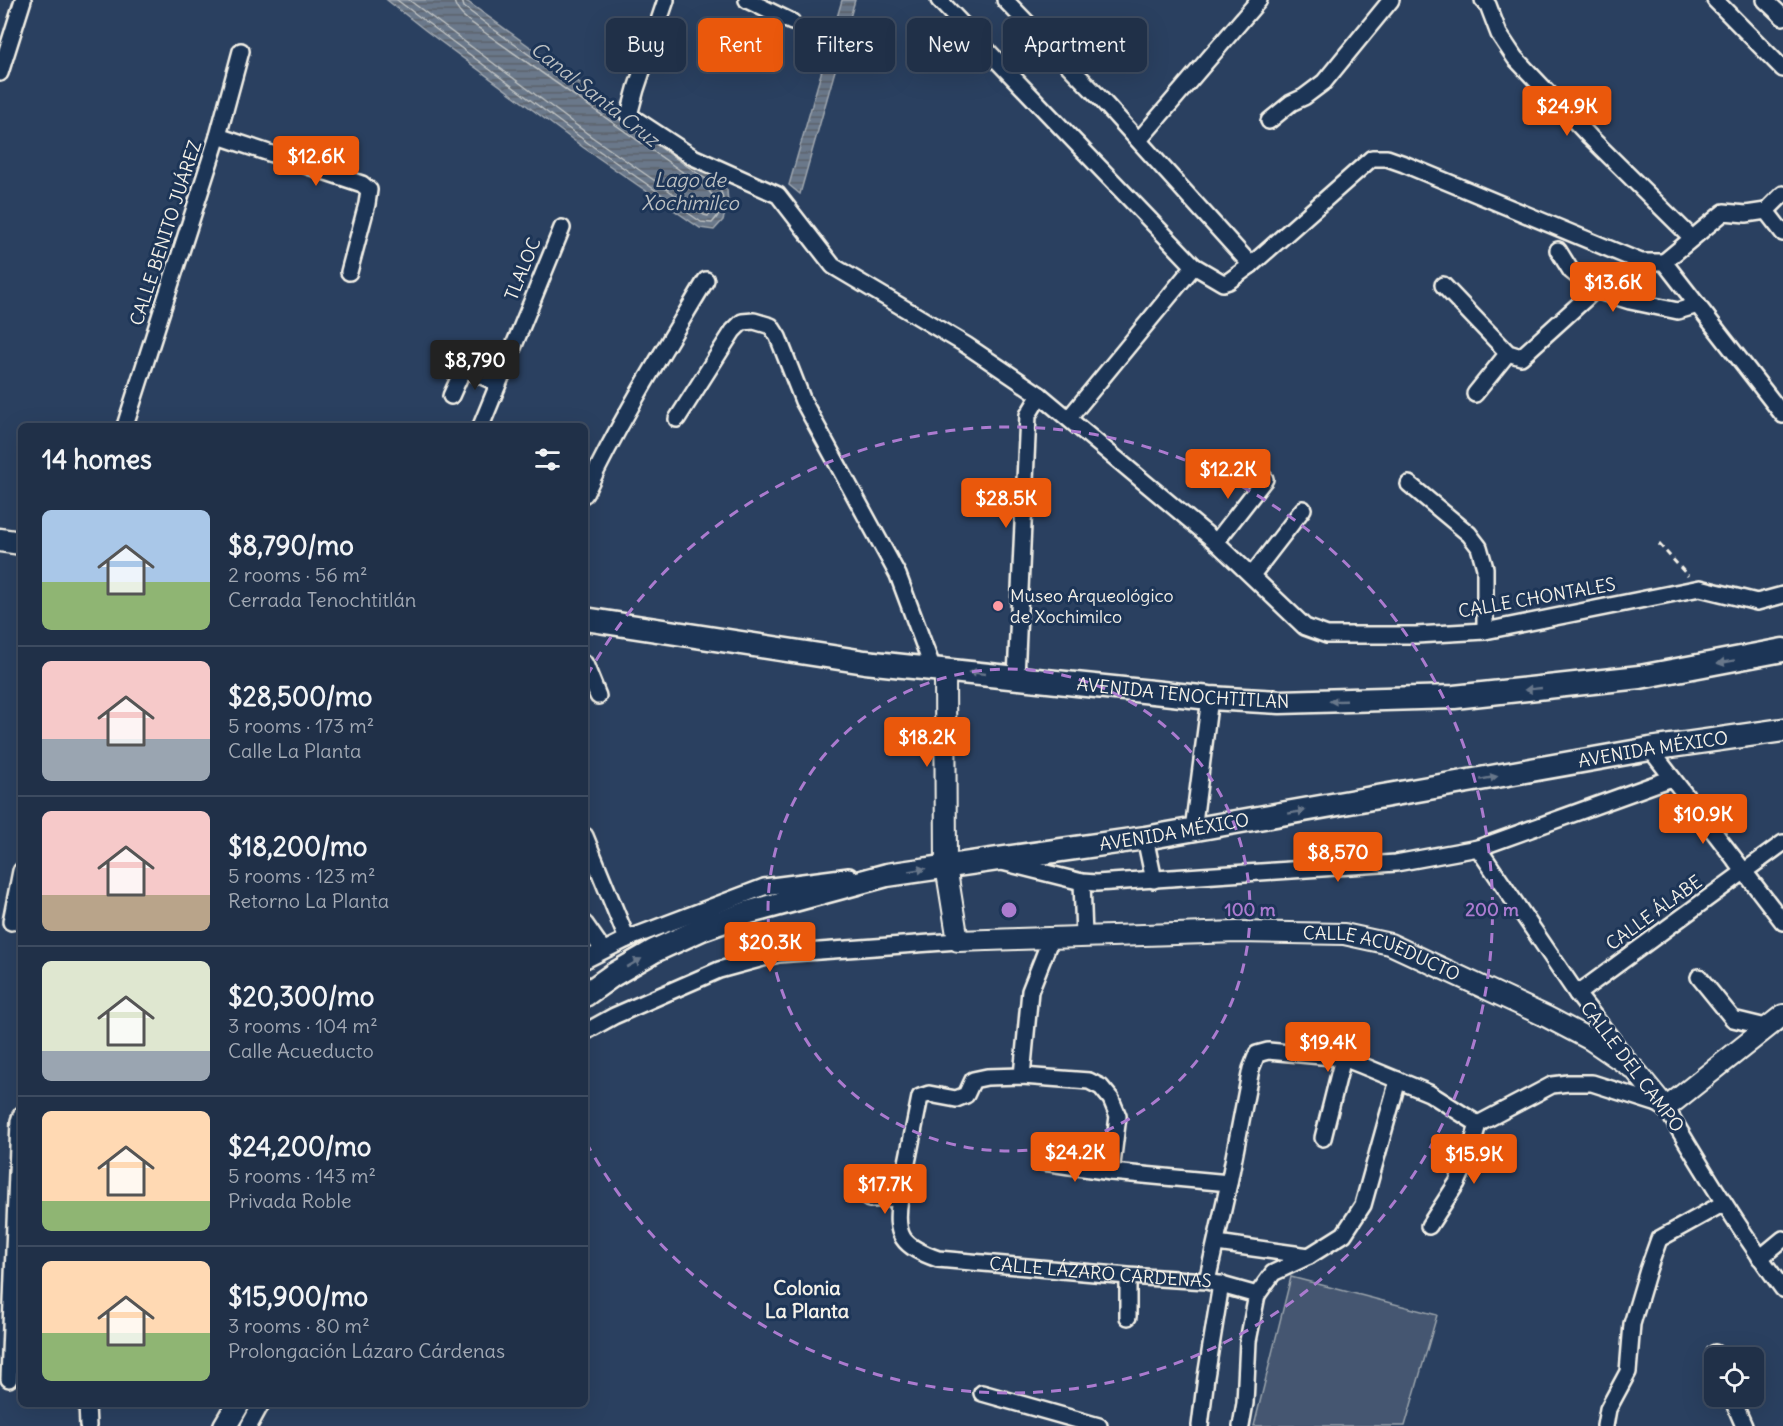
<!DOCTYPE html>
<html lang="en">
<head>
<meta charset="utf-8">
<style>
	:root { --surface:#203048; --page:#2d3c52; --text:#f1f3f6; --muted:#a2a9b4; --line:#3d4b60; --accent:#ea580c }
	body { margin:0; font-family:Delius,sans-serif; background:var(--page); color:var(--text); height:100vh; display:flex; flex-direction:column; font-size:22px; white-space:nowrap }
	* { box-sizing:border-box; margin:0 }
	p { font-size:20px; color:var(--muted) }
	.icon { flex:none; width:33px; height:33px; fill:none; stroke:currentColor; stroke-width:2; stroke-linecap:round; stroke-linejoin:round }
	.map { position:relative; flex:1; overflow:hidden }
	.side { position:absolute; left:18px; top:423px; width:570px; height:984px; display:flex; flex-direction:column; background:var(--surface); border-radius:9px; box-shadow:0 6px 24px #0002,0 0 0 2px var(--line) }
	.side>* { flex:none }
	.banner { position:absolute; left:606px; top:18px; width:570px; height:54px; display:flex; gap:12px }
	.tools { position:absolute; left:1704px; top:1347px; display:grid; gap:12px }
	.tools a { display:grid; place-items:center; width:60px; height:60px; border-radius:9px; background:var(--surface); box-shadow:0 6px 24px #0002,0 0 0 2px var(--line); font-size:30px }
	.price { position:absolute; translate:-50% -51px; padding:0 14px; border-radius:6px; background:var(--accent); color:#fff; font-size:20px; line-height:39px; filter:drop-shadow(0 2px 3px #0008) }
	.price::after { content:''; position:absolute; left:50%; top:36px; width:18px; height:14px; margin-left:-9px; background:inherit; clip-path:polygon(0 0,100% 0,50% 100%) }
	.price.active { background:#222; color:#fff }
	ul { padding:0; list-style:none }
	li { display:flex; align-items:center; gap:18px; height:150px; padding:0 24px }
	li+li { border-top:2px solid var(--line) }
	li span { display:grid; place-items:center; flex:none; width:168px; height:120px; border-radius:9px; color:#555 }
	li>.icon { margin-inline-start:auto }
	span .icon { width:72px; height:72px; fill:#fffc; stroke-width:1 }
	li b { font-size:26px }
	h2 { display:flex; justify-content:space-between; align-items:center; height:72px; padding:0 24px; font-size:26px }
	.pill { padding:0 21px; border-radius:9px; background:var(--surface); box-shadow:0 6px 24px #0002,0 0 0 2px var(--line); font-size:21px; line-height:54px }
	.pill.active { background:var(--accent); color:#fff }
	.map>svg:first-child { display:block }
	.pitch { fill:#445771; stroke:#9ca4ac; stroke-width:1.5 }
	.water { fill:url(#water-rules); stroke:#a1a8b0; stroke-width:1.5 }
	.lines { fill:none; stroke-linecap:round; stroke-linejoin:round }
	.shore { stroke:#bdc1c2; stroke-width:1.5 }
	.minor-casing { stroke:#f4f1e8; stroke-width:20 }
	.tertiary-casing { stroke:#f4f1e8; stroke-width:24 }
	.secondary-casing { stroke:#f4f1e8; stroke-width:27 }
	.path { stroke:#f4f1e8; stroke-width:3; stroke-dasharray:6 4.5; stroke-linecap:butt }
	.minor { stroke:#1d3557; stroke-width:15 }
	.tertiary { stroke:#1d3557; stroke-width:20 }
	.secondary { stroke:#1d3557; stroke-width:22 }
	.oneway { fill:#68778a }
	.ring { fill:none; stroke:#ab7bcf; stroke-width:3; stroke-dasharray:10 8 }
	.poi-dot { fill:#ff9aa2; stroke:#1d3557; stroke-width:2 }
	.labels { text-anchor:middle; stroke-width:6; stroke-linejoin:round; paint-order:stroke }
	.street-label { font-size:18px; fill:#f4f1e8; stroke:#1d3557 }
	.poi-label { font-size:18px; fill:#f4f1e8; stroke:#1d3557; text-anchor:start }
	.water-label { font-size:20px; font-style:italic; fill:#bdc1c2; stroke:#1d3557 }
	.neighbourhood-label { font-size:20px; font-weight:bold; fill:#f4f1e8; stroke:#1d3557 }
	.centre { fill:#ab7bcf; stroke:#1d3557; stroke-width:3 }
	.ring-label { font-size:18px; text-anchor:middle; font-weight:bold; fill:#ab7bcf; stroke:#1d3557; stroke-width:6; stroke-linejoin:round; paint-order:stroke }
</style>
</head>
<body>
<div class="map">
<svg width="1783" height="1426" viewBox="0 0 1783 1426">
	<defs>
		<pattern id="water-rules" width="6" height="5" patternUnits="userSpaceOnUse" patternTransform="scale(1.5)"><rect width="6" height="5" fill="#6a788a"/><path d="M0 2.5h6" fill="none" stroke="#5b626b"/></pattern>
	</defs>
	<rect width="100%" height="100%" fill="#2a4060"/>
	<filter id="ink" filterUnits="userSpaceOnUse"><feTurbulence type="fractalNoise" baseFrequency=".0167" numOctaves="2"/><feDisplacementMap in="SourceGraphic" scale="12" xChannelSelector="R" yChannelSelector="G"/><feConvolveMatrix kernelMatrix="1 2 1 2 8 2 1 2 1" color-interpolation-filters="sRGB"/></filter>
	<g filter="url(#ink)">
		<path class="pitch" d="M1291 1277 1437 1315 1405 1426H1254Z"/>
		<g class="water">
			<path d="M387 0H465L644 129 717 179 727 190 728 203 723 220 714 230 700 228 584 148 425 30Z"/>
			<path d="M842 0H855L800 194 789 185Z"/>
		</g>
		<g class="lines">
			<g class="shore">
				<path d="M397 0 588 143 701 222 712 223C719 216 726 202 721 192 719 189 716 187 713 184L628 125"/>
				<path d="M409 0 592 137 704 215 708 216 710 214 714 197 708 190 484 32C473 23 456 15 454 0"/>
				<path d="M462 0 464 7 489 26 623 122"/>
			</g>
			<g class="minor-casing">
				<g id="minor">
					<path d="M666 0 636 89 629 115 693 157 778 195 833 266 966 345 1040 395 1216 542 1305 627 1327 635H1416L1485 631 1700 588 1757 602 1783 595"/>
					<path d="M747 0 792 22"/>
					<path d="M939 0 1194 266 1223 283 1229 281 1251 265 1372 158H1387L1404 164 1641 262H1664"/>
					<path d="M1005 0 1099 97 1251 265"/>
					<path d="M1483 0 1488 5 1499 34 1515 58 1590 137 1692 238"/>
					<path d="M1715 0 1783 69"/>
					<path d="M1765 0 1783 17"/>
					<path d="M0 73 23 0"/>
					<path d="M1269 121 1291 103 1304 97 1324 82 1391 0"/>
					<path d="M218 136 362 184 369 190 367 204 349 272"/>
					<path d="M1139 140 1259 0"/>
					<path d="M1766 211 1783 233"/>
					<path d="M1558 250 1571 271 1595 290 1630 301 1678 311 1698 305"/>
					<path d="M1664 262 1783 415"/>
					<path d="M1664 262 1724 212 1746 214 1766 211 1783 194"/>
					<path d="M1443 285 1508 353 1521 357 1595 290"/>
					<path d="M1475 394 1508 353"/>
					<path d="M451 396 460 376 465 371H470L498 383"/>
					<path d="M1069 418 1194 266"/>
					<path d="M677 419 733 331 742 322 754 321 771 326 778 337 803 401 898 575 933 669"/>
					<path d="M125 426 218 136 241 51"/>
					<path d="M481 426 562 228"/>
					<path d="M1409 484 1469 534 1479 547 1485 568V631"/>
					<path d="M585 494C620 420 664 350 706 280"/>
					<path d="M1216 542 1265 479"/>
					<path d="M1252 575 1303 509"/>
					<path d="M585 664 598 696"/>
					<path d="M1016 677 1028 415 1040 395"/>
					<path d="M1650 749 1783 922"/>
					<path d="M1193 830 1210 698"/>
					<path d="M585 836 627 939"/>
					<path d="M1145 838 1154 880"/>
					<path d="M1478 848 1577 994 1628 1060"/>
					<path d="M1002 862 1082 882 1096 883 1396 863 1478 848 1672 778"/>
					<path d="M1082 882 1084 936"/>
					<path d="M11 922 21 871"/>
					<path d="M585 924 603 950"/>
					<path d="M585 960 627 939 764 887 849 876"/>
					<path d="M1699 977 1733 1019 1766 1027"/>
					<path d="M1577 994 1783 843"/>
					<path d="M585 1032 614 1016 719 970 778 954 958 941"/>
					<path d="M1022 1076 1030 991 1051 938"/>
					<path d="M1323 1138 1343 1058"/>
					<path d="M1043 1162 1111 1172 1229 1183"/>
					<path id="s1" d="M1111 1172 1118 1116 1111 1099 1101 1087 1089 1081 1022 1076 987 1077 973 1080 966 1095 956 1099 929 1094 920 1097 900 1198C894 1237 902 1246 938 1259L1128 1276 1207 1281 1257 1295 1248 1341 1245 1403 1241 1426"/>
					<path d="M869 1199 900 1198"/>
					<path d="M1429 1226 1457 1183 1469 1156 1478 1124"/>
					<path d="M1217 1243 1309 1256"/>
					<path d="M1760 1258 1783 1239"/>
					<path d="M1128 1276V1317"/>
					<path d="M1207 1281 1229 1183 1251 1069 1257 1054 1268 1051 1343 1058 1361 1065 1429 1093 1478 1124 1552 1085 1568 1083H1592L1655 1103 1666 1108C1703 1170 1740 1231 1783 1289"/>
					<path d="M1257 1295 1273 1273 1309 1256 1344 1234 1363 1205 1398 1080"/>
					<path d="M1715 1353 1716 1358"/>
					<path d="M9 1379 19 1121 21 1115"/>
					<path d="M982 1393 1099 1426"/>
					<path d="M1731 1396 1744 1426"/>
					<path d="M87 1404 88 1426"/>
					<path d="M249 1426 261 1404"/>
					<path d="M1200 1426 1206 1377 1221 1284"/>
					<path d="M1605 1426 1608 1409 1628 1372 1632 1324 1648 1270 1659 1239 1724 1203"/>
				</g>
			</g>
			<g class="tertiary-casing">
				<g id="tertiary">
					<path id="s2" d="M945 670 946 866 958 941 1238 932 1344 934 1390 944 1547 1017 1591 1040 1635 1070 1666 1108 1783 1015"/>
				</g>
			</g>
			<g class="secondary-casing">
				<g id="secondary">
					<path d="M0 540 21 543"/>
					<path id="s3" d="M585 619 865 662 1210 698 1280 702 1454 697 1640 677 1783 650"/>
					<path id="s4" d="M585 995 613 975 654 951 702 929 750 912 887 875 1145 838 1650 749 1783 730"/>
					<path d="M225 1426 238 1404"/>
				</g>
			</g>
			<path class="path" d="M1659 544 1688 576"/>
			<use href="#minor" class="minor"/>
			<use href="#tertiary" class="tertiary"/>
			<use href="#secondary" class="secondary"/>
		</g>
		<defs><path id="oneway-solid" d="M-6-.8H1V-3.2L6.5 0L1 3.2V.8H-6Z" transform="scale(1.5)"/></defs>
		<g class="oneway">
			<use href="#oneway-solid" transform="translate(1726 662) rotate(170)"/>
			<use href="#oneway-solid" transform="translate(977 673) rotate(-174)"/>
			<use href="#oneway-solid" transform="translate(1533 689) rotate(174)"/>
			<use href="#oneway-solid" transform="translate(1338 701) rotate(178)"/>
			<use href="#oneway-solid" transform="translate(1489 778) rotate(-10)"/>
			<use href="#oneway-solid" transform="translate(1297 812) rotate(-10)"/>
			<use href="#oneway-solid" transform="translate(917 870) rotate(-9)"/>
			<use href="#oneway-solid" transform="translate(634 963) rotate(-30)"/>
		</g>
	</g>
	<g class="ring">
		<circle cx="1009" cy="910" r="241"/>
		<path d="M587 676A483 483 0 1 1 587 1144"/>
	</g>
	<circle class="poi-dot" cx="998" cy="606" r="6"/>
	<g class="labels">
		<g class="street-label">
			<text transform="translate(166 233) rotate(-72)" y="6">CALLE BENITO JUÁREZ</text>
			<text transform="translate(523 269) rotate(-68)" y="6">TLALOC</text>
			<text transform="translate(1537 598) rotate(-10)" y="6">CALLE CHONTALES</text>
			<text dy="6" stroke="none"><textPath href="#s3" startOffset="603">AVENIDA TENOCHTITLÁN</textPath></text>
			<text dy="6" stroke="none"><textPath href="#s4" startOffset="1104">AVENIDA MÉXICO</textPath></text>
			<text dy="6" stroke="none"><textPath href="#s4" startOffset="618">AVENIDA MÉXICO</textPath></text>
			<text transform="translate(1654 913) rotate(-36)" y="6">CALLE ÁLABE</text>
			<text dy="6" stroke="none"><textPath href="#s2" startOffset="699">CALLE ACUEDUCTO</textPath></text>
			<text transform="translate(1632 1067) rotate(53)" y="6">CALLE DEL CAMPO</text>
			<text dy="6" stroke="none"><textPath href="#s1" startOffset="633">CALLE LÁZARO CÁRDENAS</textPath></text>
		</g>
		<g class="poi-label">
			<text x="1010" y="602">Museo Arqueológico<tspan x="1010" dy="21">de Xochimilco</tspan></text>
		</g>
		<g class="water-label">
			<text transform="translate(595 94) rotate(38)" y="7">Canal Santa Cruz</text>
			<text x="690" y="187">Lago de<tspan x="690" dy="23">Xochimilco</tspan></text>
		</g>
		<g class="neighbourhood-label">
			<text x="807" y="1295">Colonia<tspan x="807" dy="23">La Planta</tspan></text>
		</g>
	</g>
	<circle cx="1009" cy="910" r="9" class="centre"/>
	<g class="ring-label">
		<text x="1250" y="916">100 m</text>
		<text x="1492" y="916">200 m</text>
	</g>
</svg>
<div class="tools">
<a><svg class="icon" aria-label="locate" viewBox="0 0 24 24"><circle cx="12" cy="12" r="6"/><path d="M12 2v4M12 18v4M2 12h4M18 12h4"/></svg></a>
</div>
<b class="price" style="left:1567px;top:137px">$24.9K</b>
<b class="price" style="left:316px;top:187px">$12.6K</b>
<b class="price" style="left:1613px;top:313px">$13.6K</b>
<b class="price active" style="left:475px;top:391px">$8,790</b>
<b class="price" style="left:1228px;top:500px">$12.2K</b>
<b class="price" style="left:1006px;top:529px">$28.5K</b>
<b class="price" style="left:927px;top:768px">$18.2K</b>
<b class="price" style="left:1703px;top:845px">$10.9K</b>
<b class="price" style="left:1338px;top:883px">$8,570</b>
<b class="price" style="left:770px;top:973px">$20.3K</b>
<b class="price" style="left:1328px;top:1073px">$19.4K</b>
<b class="price" style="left:1075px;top:1183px">$24.2K</b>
<b class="price" style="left:1474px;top:1185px">$15.9K</b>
<b class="price" style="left:885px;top:1215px">$17.7K</b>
<div class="banner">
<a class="pill">Buy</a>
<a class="pill active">Rent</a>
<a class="pill">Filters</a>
<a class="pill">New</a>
<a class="pill">Apartment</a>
</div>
<section class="side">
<h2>14 homes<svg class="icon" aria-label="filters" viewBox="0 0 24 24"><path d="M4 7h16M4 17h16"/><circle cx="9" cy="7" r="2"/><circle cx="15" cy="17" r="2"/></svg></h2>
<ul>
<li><span style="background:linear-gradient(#a9c7e8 60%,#8fb573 0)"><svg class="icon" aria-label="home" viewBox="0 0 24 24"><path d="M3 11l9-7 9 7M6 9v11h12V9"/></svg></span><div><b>$8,790/mo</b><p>2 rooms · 56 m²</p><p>Cerrada Tenochtitlán</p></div></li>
<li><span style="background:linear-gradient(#f6c9c9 65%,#9aa5b1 0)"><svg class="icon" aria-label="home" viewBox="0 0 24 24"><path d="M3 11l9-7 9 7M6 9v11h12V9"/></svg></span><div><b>$28,500/mo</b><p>5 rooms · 173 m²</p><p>Calle La Planta</p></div></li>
<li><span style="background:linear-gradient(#f6c9c9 70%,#b9a48a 0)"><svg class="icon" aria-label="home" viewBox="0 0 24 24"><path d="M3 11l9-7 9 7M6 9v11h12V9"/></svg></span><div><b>$18,200/mo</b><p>5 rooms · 123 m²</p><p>Retorno La Planta</p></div></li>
<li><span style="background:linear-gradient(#dfe7d0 75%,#9aa5b1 0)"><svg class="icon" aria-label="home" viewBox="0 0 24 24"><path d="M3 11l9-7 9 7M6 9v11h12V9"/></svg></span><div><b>$20,300/mo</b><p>3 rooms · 104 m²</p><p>Calle Acueducto</p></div></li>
<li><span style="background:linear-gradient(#ffd9b3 75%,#8fb573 0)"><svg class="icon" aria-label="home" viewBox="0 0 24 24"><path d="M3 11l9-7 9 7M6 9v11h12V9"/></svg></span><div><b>$24,200/mo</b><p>5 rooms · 143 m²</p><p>Privada Roble</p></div></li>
<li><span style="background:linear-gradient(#ffd9b3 60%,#8fb573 0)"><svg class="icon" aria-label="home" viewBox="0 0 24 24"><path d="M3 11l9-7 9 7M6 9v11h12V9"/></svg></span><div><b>$15,900/mo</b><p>3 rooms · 80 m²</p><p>Prolongación Lázaro Cárdenas</p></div></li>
</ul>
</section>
</div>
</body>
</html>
